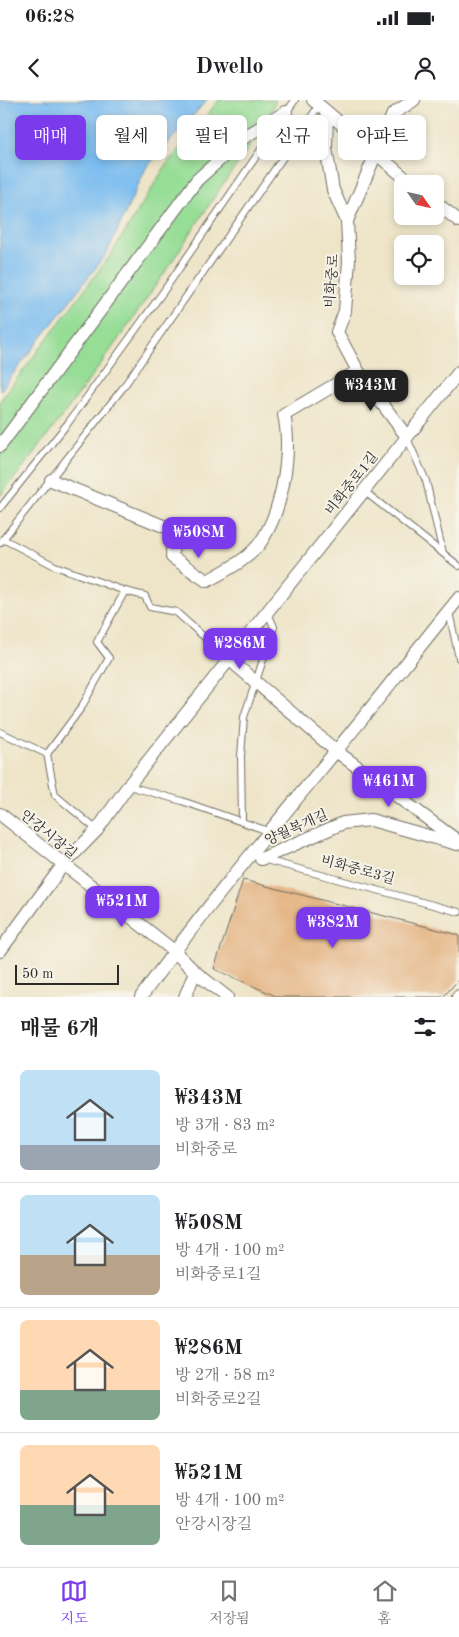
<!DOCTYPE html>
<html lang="ko">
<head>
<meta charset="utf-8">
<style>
	:root { --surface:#fff; --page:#f2f2f2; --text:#202124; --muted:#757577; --line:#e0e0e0; --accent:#7c3aed }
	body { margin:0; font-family:"Old Standard TT","Noto Serif KR",serif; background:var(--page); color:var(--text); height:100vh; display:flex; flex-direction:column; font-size:19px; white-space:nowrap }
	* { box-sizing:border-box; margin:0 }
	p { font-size:16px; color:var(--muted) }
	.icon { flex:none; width:28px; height:28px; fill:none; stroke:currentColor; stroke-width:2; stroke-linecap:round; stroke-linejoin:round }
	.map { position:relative; height:897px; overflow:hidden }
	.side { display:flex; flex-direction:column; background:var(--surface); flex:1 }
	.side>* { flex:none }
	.hud { position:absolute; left:15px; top:15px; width:430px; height:45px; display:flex; gap:10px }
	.needle { width:32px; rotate:124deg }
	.fabs { position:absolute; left:394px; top:75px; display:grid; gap:10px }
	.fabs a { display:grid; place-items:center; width:50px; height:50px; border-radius:8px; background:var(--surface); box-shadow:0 2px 8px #0003; font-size:25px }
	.scale { position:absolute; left:15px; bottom:12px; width:104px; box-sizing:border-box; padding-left:5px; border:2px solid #2b2b2b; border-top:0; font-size:14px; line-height:18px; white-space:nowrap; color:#2b2b2b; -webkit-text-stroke:4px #f7f3e8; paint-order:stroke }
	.price { position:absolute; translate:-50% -42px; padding:0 11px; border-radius:10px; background:var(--accent); color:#fff; font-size:16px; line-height:32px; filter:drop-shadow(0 1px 2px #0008) }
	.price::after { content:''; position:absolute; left:50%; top:30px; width:15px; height:11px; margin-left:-8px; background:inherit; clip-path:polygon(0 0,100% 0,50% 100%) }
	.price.selected { background:#222; color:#fff }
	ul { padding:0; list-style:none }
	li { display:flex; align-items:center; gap:15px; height:125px; padding:0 20px }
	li+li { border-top:1px solid var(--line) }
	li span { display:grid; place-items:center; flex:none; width:140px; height:100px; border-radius:8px; color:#555 }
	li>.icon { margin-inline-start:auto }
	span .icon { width:60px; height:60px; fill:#fffc; stroke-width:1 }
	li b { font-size:21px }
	h2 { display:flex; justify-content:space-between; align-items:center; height:60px; padding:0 20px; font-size:21px }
	.tag { padding:0 18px; border-radius:8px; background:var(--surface); box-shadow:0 2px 8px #0003; font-size:18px; line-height:45px }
	.tag.selected { background:var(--accent); color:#fff }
	.status { display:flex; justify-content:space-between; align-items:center; height:35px; padding:0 25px; background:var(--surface); direction:ltr }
	.status svg { height:14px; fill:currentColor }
	header { display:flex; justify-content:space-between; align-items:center; height:65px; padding:0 20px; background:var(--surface); font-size:22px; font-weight:700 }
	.dock { display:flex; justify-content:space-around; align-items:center; height:70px; border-top:1px solid var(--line); background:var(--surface); font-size:14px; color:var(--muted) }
	.dock a { display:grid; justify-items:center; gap:2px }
	.dock .selected { color:var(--accent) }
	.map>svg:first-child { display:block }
	.green { fill:#96dd96; stroke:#608460 }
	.water { fill:#7bbdf0; stroke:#53748e }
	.building { fill:#e3b07e }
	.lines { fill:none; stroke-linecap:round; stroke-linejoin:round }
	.lane-casing { stroke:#6f6c62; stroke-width:8 }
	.street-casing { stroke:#6f6c62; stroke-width:14 }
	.lane { stroke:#fff; stroke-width:6 }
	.street { stroke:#fff; stroke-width:12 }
	.labels { text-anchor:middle; stroke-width:4; stroke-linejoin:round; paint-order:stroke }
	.street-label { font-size:14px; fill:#2b2b2b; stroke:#f7f3e8 }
</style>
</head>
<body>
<div class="status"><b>06:28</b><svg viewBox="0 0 49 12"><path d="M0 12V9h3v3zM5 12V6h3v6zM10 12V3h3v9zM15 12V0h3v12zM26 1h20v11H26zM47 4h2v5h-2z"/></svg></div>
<header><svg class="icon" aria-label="back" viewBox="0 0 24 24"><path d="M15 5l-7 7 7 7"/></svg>Dwello<svg class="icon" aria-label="person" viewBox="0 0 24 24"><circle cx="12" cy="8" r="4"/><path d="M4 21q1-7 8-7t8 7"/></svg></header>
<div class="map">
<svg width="459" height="897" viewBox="0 0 459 897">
	<rect width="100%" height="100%" fill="#f7f3e8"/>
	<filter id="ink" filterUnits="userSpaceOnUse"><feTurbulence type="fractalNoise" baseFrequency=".02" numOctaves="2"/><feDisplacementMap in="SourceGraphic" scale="10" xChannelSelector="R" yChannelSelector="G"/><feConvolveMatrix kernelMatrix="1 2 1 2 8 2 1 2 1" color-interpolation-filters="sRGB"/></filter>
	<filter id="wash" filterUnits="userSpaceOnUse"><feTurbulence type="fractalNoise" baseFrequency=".0096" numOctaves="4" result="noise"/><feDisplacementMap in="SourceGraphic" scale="20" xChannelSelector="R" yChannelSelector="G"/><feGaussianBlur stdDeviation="1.12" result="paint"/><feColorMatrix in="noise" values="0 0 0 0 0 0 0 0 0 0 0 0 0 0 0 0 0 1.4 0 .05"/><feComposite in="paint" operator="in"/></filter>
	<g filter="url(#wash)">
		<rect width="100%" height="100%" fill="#eee5c9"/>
		<path class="green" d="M219 0H276C262 36 234 66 213 99 147 201 77 301 0 396V301L112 153 166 65Z"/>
		<path class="water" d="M0 0H207L146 68 107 153 0 291Z"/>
		<g id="blocks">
			<path class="building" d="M243 780 459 835V879L443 897H278L214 869Z"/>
		</g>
	</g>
	<g filter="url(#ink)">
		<use href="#blocks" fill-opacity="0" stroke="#6f6c62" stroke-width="1"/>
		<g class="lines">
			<g class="lane-casing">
				<g id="lane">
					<path d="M407 338 426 381 443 453"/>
					<path d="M364 391 459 466"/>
					<path d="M0 408 68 323 163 192 295 0"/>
					<path d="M3 439 55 466 125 491 97 542 109 558 81 608 47 654 55 695 97 730"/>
					<path d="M0 443 122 289 320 4"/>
					<path d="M125 491 145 496 150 507 176 512 230 560"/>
					<path d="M449 512 459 558"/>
					<path d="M0 632 47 654"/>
					<path d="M129 686 182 701 268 731"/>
					<path d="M242 721 241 656 244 617 274 527 268 513"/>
					<path d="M262 759 459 812"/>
				</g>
			</g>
			<g class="street-casing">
				<g id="street">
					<path d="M313 0 412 84"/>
					<path d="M327 12 326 48 333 90 347 121"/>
					<path d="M435 102 459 121"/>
					<path d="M407 337 358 271 337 232 345 211 349 161 347 121 393 14 414 0"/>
					<path d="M0 346 197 80 246 36 286 12"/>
					<path d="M51 380 173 430 172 457 207 481C227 470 252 458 264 437 283 405 292 351 284 315L358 271"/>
					<path d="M230 560 336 651 459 742"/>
					<path d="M0 714 174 851 195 872 227 897"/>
					<path d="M261 759 343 723 371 720 457 744"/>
					<path d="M0 851 63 765 97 730 128 686 459 272"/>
					<path d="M141 897C202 812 269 732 336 651 378 600 418 548 459 498"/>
					<path d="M185 897 195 872"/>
					<path d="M458 897 459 896"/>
				</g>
			</g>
			<use href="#lane" class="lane"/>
			<use href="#street" class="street"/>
		</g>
	</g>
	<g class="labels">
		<g class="street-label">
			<text transform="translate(331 181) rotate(-86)" y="5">비화중로</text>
			<text transform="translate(351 383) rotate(-52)" y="5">비화중로1길</text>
			<text transform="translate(296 727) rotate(-24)" y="5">양월복개길</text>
			<text transform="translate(49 734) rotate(39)" y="5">안강시장길</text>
			<text transform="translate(358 769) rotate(15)" y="5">비화중로3길</text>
		</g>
	</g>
</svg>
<div class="fabs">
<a><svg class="needle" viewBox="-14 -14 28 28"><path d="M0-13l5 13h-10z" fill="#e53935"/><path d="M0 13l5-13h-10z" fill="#757577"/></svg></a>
<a><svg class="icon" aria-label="locate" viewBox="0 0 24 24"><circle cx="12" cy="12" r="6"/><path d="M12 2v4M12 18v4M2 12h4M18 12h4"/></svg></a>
</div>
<div class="scale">50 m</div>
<b class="price selected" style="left:371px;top:312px">₩343M</b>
<b class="price" style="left:199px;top:459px">₩508M</b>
<b class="price" style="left:240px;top:570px">₩286M</b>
<b class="price" style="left:389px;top:708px">₩461M</b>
<b class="price" style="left:122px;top:828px">₩521M</b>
<b class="price" style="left:333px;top:849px">₩382M</b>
<div class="hud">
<a class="tag selected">매매</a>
<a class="tag">월세</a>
<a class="tag">필터</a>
<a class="tag">신규</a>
<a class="tag">아파트</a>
</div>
</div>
<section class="side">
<h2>매물 6개<svg class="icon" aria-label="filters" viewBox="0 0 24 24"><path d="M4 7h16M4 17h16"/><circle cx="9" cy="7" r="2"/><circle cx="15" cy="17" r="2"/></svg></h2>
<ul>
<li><span style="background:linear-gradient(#bfe0f5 75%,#9aa5b1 0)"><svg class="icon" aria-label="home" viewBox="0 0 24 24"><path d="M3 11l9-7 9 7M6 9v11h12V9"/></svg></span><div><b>₩343M</b><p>방 3개 · 83 m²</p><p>비화중로</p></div></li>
<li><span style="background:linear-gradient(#bfe0f5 60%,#b9a48a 0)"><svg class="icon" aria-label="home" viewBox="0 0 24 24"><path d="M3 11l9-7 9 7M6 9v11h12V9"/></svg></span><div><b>₩508M</b><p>방 4개 · 100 m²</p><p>비화중로1길</p></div></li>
<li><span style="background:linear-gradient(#ffd9b3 70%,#7fa58c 0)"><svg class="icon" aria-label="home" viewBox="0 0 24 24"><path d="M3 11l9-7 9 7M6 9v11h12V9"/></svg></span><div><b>₩286M</b><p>방 2개 · 58 m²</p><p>비화중로2길</p></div></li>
<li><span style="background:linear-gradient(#ffd9b3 60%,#7fa58c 0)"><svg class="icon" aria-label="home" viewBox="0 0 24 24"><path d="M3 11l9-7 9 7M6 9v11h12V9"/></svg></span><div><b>₩521M</b><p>방 4개 · 100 m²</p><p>안강시장길</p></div></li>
</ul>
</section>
<nav class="dock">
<a class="selected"><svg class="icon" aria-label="map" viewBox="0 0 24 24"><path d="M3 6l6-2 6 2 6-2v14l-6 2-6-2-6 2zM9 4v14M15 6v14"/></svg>지도</a>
<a><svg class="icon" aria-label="saved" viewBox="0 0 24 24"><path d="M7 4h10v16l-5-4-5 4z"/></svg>저장됨</a>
<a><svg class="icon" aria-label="home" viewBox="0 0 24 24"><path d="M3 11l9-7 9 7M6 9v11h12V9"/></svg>홈</a>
</nav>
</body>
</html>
